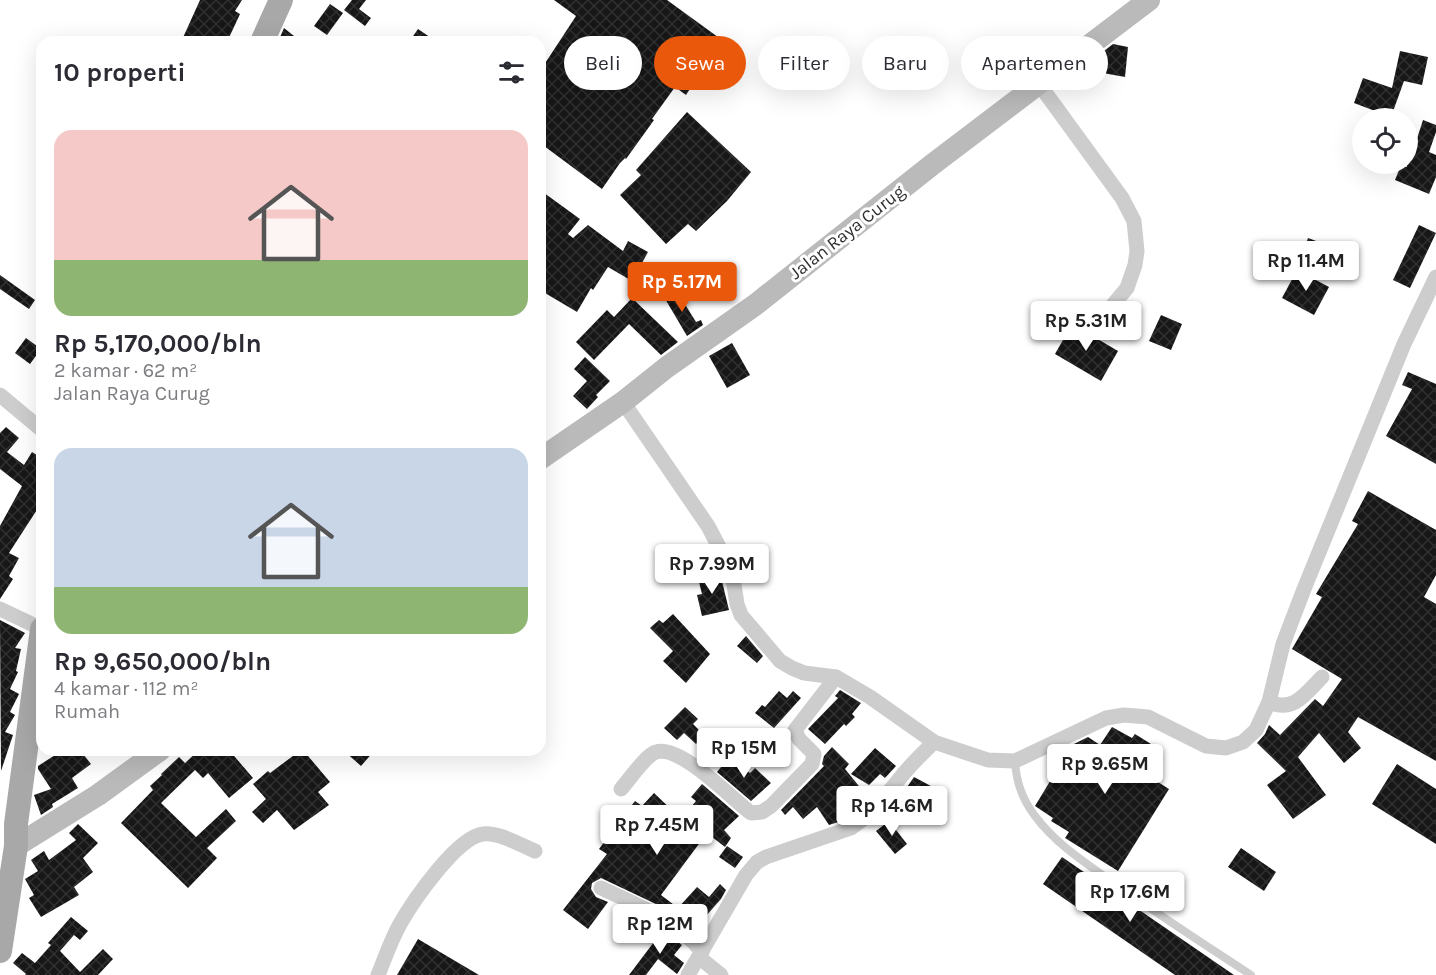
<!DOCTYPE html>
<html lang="id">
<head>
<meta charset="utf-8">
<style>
	:root { --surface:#fff; --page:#f7f7f7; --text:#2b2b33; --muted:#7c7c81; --accent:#ea580c }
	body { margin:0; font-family:Karla,sans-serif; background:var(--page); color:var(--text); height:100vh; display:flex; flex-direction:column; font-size:22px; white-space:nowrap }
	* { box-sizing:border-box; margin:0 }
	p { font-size:20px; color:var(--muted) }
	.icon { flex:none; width:33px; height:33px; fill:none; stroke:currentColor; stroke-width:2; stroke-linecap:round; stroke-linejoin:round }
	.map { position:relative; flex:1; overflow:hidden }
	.side { position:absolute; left:36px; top:36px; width:510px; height:720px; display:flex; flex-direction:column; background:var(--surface); border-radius:18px; box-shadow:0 6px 24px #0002 }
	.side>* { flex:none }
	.top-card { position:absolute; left:564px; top:36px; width:570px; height:54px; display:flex; gap:12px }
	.fabs { position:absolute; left:1352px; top:108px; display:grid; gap:12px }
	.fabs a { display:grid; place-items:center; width:66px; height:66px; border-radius:50%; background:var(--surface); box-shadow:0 6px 24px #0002; font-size:30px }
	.price { position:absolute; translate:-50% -51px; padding:0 14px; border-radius:6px; background:#fff; color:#222; font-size:20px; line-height:39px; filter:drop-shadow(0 2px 3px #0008) }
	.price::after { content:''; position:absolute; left:50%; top:36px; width:18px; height:14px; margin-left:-9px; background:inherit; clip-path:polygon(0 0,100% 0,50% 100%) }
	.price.active { background:var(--accent); color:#fff }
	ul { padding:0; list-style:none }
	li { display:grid; align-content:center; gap:12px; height:318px; padding:0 18px }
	li span { display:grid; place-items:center; height:186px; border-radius:18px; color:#555 }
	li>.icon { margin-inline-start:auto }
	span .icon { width:108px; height:108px; fill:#fffc; stroke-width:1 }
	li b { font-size:26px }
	h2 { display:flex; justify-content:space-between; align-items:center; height:72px; padding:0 18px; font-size:26px }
	.pill { padding:0 21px; border-radius:27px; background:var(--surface); box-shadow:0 6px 24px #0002; font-size:21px; line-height:54px }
	.pill.active { background:var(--accent); color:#fff }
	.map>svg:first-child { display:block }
	.building { fill:url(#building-cross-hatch) }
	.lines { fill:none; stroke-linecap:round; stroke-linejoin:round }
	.lane { stroke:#cdcdcd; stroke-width:8 }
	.street { stroke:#cdcdcd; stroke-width:15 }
	.secondary { stroke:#bababa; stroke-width:22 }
	.primary { stroke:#a8a8a8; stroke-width:24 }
	.labels { text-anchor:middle; stroke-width:6; stroke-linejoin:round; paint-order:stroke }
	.street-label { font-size:18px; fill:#303030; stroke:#fff }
</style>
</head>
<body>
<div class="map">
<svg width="1436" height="975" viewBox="0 0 1436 975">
	<defs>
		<pattern id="building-cross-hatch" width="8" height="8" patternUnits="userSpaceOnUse" patternTransform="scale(1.5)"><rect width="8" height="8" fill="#171717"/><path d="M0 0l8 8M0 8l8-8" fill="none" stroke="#303030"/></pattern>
	</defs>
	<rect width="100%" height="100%" fill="#fff"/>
	<g class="building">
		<path d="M200 0H242L235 11 240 14 227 42H181Z"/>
		<path d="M352 0H366L359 9 371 18 365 26 344 10Z"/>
		<path d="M554 0H667L722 40 686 95 675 87 652 119 654 120 626 159 625 158 620 163 602 189 540 143V71L576 16Z"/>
		<path d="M330 4 343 13 327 35 314 26Z"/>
		<path d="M284 28 294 36 290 42H278Z"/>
		<path d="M418 29 437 42H409Z"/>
		<path d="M1113 44 1128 47 1125 77 1092 71 1095 58Z"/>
		<path d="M1400 51 1428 57 1422 85 1404 81 1391 117 1354 103 1363 78 1392 88Z"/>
		<path d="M687 112 751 172 727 201 696 231 688 224 666 244 620 195 641 175 636 170Z"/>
		<path d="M1423 120 1436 125V132L1429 152 1436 155V177L1429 194 1395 180 1401 165 1407 167V149L1413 151Z"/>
		<path d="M540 190 580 219 568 234 573 238 588 225 623 251 628 241 648 252 632 281 608 267 593 290 591 288 577 312 540 290Z"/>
		<path d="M1419 225 1436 233 1410 288 1393 280Z"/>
		<path d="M1308 238 1357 256 1351 271 1302 254Z"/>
		<path d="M1297 270 1329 287 1314 315 1282 298Z"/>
		<path d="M0 275 35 300 29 309 0 289Z"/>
		<path d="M676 290 696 322 701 320 703 325 687 336 664 297Z"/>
		<path d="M632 298 678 342 661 355 629 324 594 360 576 342 607 310 614 317Z"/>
		<path d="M1161 315 1182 324 1171 350 1149 341Z"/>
		<path d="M1072 324 1118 351 1101 381 1055 354Z"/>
		<path d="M26 338 41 349 30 364 15 353Z"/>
		<path d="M732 343 750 375 727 388 709 356Z"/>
		<path d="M585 357 610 381 596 395 598 397 587 409 573 396 587 381 574 369Z"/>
		<path d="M1408 372 1436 384V464L1386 436 1412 389 1402 385Z"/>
		<path d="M6 427 19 438 7 452 24 465 32 452 42 458V502L9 553 19 558 9 576 13 579 0 599V526L22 486 0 469V433Z"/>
		<path d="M1368 491 1436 530V575L1424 597 1436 604V761L1358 717 1348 732 1361 748 1344 763 1319 733 1298 757 1326 795 1293 819 1267 785 1286 771 1257 743 1265 734 1269 725 1280 735 1315 699 1323 706 1342 679 1292 649 1322 597 1316 594 1358 524 1352 521Z"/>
		<path d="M720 573 729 610 702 616 697 595 702 594 698 578Z"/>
		<path d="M673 614 710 654 686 683 663 661 673 651 650 628 659 620 663 623Z"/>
		<path d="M0 620 25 633 15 648 21 649 16 671 18 672 10 689 19 694 10 712 15 715 5 732 13 735 1 771Z"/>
		<path d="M746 636 763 656 757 663 737 646Z"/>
		<path d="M840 690 861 703 852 714 855 717 846 726 844 724 825 744 808 729 838 698 835 696Z"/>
		<path d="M779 691 787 698 793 691 801 698 774 728 755 713 762 705 765 707Z"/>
		<path d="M685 707 698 719 693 724 704 735 696 744 684 733 677 740 664 728Z"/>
		<path d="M1112 727 1132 738 1135 734 1151 744 1146 752 1159 758 1150 777 1169 789 1118 871 1065 838 1069 832 1051 821 1053 818 1035 806 1072 745 1088 737 1100 745Z"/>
		<path d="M832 747 849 764 845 769 863 791 864 793 857 801 862 807 844 820 829 825 817 807 803 819 793 807 785 815 781 810 824 766 822 764 824 756Z"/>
		<path d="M875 748 896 766 885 778 880 774 869 785 851 774Z"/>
		<path d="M63 750H80L91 764 72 778 78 788 52 804 53 807 41 815 34 795 51 789 38 769V766Z"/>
		<path d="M199 750H229L253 778 229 798 208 773 203 778 195 770 161 803 196 837 226 809 236 821 207 848 217 858 188 888 121 823 153 790 150 786 162 775 161 774 179 757 185 763Z"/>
		<path d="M301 750H303L330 782 318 792 329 805 294 830 277 810 263 823 252 812 266 799 253 784 268 771 270 773Z"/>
		<path d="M343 750H375L361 766Z"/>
		<path d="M729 757 750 773 755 768 771 783 751 801 717 772Z"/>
		<path d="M1397 764 1436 789V844L1372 804Z"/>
		<path d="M914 777 944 793 931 814 916 805 911 813 896 803Z"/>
		<path d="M702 784 739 816 724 830 731 838 725 847 707 833 661 895 678 908 697 887 709 897 720 884 726 890 721 899 698 925 701 927 697 932 660 906 601 878 592 883 591 889 596 897 608 902 588 929 563 910 607 854 599 849 635 801 642 806 654 793 676 814 677 813 683 817 696 801 691 797Z"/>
		<path d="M889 821 907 844 895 854 876 831Z"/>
		<path d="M78 824 98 843 83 858 93 872 74 887 79 895 41 917 29 898 34 895 25 879 38 871 31 860 44 851 49 860 76 840 69 833Z"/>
		<path d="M727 846 743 857 735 868 719 857Z"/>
		<path d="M1241 848 1276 872 1264 891 1228 867Z"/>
		<path d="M1062 857 1234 975H1175L1043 884Z"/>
		<path d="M71 917 88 931 80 940 74 935 60 951 80 972 103 949 113 959 98 975H25L26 974 13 963 22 953 35 963 51 945 48 943Z"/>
		<path d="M663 930 682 945 674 955 684 963 679 971 677 974 658 959 646 975H629Z"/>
		<path d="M418 939 479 975H397Z"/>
	</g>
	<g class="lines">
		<path class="lane" d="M1015 761C1016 782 1022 799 1035 816 1056 844 1083 861 1111 881 1157 914 1204 944 1251 975"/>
		<g class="street">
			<path d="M1039 84 1122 198 1134 221 1137 251 1135 265 1127 288 1112 306"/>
			<path d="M0 395 42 430"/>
			<path d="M623 402 708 526 732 572 737 604 741 615 780 661 792 668 804 673 836 677 870 697 934 742 988 760 1015 761 1106 718 1124 715 1148 717 1206 746 1226 748 1243 742 1256 730 1269 702 1283 644 1304 589 1404 344 1436 277"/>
			<path d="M0 609 42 629"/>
			<path d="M1269 702C1294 713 1306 693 1322 677"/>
			<path d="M621 789C629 780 646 755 656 752 680 744 732 799 751 813L762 812 771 806 812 764 814 754 799 739 795 730 836 677"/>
			<path d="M601 888C637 905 677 920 702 952"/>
			<path d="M700 958 721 975"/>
			<path d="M378 975C385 958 391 940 400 924 413 901 457 837 483 834 499 832 520 845 535 851"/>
			<path d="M688 975 746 875 757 862 766 857 851 828C874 813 884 797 901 777 911 764 923 753 934 742"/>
		</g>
		<g class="secondary">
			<path d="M540 459 623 402 667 367 755 305 933 164 1149 0"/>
			<path d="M16 846 98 795 160 750"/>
		</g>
		<g class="primary">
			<path d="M262 42 281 0"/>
			<path d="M0 951 16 846V824L42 629"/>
		</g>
	</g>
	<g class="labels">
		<g class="street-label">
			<text transform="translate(847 232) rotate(-38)" y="6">Jalan Raya Curug</text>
		</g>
	</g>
</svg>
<div class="fabs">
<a><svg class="icon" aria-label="locate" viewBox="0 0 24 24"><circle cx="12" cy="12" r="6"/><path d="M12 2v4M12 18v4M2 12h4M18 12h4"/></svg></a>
</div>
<b class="price" style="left:1306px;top:292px">Rp 11.4M</b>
<b class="price active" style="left:682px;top:313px">Rp 5.17M</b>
<b class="price" style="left:1086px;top:352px">Rp 5.31M</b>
<b class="price" style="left:712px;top:595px">Rp 7.99M</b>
<b class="price" style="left:744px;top:779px">Rp 15M</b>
<b class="price" style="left:1105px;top:795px">Rp 9.65M</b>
<b class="price" style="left:892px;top:837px">Rp 14.6M</b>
<b class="price" style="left:657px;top:856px">Rp 7.45M</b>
<b class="price" style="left:1130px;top:923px">Rp 17.6M</b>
<b class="price" style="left:660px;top:955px">Rp 12M</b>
<div class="top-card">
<a class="pill">Beli</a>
<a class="pill active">Sewa</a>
<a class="pill">Filter</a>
<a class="pill">Baru</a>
<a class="pill">Apartemen</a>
</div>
<section class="side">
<h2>10 properti<svg class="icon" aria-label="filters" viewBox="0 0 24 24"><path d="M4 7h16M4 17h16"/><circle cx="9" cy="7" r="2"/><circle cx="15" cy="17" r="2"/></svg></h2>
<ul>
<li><span style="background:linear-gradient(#f6c9c9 70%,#8fb573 0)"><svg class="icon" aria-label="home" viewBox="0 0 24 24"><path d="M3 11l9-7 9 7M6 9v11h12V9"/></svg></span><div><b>Rp 5,170,000/bln</b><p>2 kamar · 62 m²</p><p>Jalan Raya Curug</p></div></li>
<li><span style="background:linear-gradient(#c9d6e8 75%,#8fb573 0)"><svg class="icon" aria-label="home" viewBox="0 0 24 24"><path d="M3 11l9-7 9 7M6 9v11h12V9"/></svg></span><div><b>Rp 9,650,000/bln</b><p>4 kamar · 112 m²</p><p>Rumah</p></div></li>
</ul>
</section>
</div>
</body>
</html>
